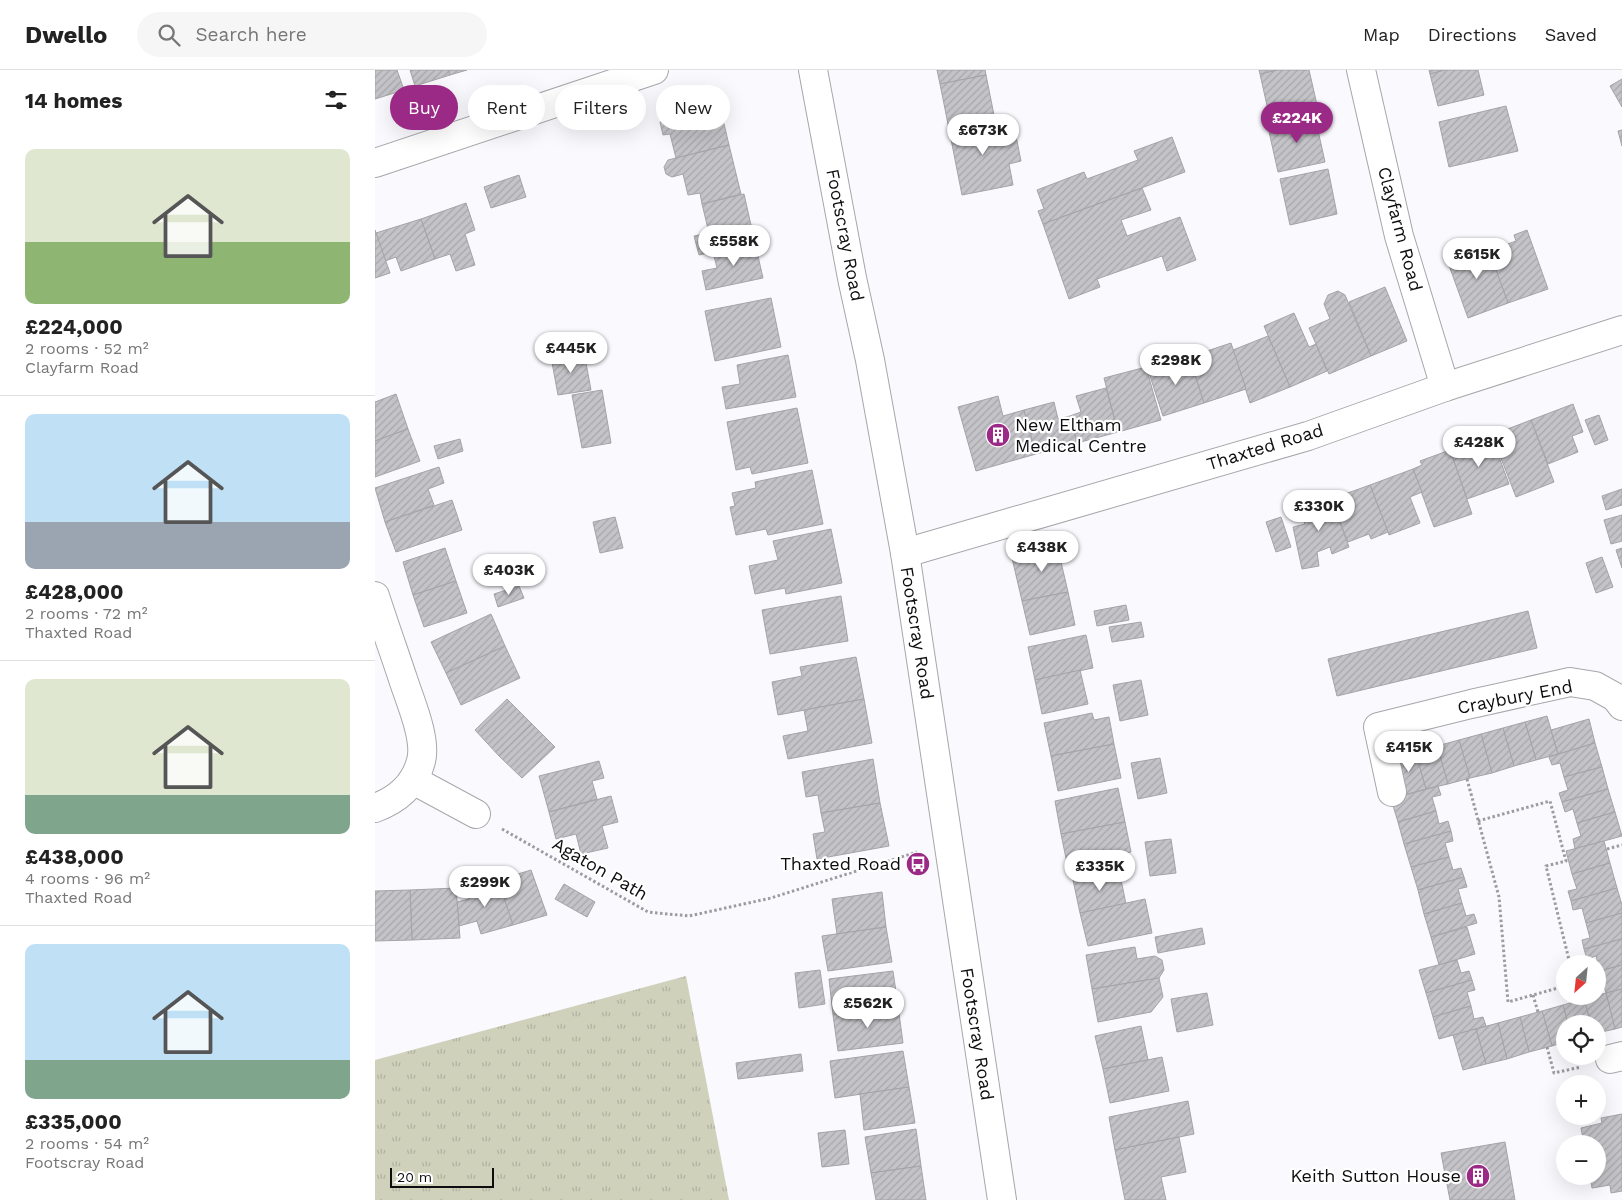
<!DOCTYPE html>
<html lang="en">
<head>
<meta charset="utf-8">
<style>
	:root { --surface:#fff; --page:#f6f6f6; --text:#222; --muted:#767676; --line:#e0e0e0; --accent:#9b2986 }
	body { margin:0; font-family:"Work Sans",sans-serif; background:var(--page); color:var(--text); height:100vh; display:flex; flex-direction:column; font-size:19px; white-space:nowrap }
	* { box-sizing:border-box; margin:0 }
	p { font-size:16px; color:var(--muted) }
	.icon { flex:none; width:28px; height:28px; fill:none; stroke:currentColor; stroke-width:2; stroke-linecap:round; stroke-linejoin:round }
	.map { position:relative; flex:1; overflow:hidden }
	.panel { display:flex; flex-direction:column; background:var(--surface); width:375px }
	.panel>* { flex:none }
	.top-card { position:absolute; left:15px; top:15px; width:475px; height:45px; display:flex; gap:10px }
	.needle { width:32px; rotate:207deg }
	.fabs { position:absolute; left:1181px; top:885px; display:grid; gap:10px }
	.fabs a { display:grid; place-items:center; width:50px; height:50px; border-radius:50%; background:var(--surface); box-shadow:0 5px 20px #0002; font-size:25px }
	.scale { position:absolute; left:15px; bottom:12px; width:104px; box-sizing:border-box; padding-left:5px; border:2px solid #0d0d0f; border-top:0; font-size:14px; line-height:18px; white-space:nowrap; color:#0d0d0f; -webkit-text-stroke:4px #fff; paint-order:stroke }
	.price { position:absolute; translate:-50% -42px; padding:0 11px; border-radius:18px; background:#fff; color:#222; font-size:16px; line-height:32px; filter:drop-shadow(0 1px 2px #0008) }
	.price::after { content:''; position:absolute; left:50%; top:30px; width:15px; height:11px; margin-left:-8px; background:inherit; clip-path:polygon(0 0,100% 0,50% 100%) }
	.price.active { background:var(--accent); color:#fff }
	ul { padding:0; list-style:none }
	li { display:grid; align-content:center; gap:10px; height:265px; padding:0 25px }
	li+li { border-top:1px solid var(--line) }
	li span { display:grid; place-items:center; height:155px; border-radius:10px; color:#555 }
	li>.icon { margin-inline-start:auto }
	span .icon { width:90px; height:90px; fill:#fffc; stroke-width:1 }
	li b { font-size:21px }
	h2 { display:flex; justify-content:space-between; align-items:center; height:60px; padding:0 25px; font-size:21px }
	.chip { padding:0 18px; border-radius:22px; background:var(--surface); box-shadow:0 5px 20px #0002; font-size:18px; line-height:45px }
	.chip.active { background:var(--accent); color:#fff }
	header { display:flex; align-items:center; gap:30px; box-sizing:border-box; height:70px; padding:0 25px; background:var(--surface); border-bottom:1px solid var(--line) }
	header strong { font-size:24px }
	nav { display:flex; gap:28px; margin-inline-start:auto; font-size:18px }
	.search { width:350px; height:45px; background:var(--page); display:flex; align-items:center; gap:12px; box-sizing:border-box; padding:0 18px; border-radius:28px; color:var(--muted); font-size:19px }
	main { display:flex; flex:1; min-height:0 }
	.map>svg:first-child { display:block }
	.park { fill:url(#park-tufts) }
	.building { fill:url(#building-hatch); stroke:#a4a4a8 }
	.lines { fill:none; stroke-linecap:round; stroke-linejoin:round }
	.street-casing { stroke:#a7a7ab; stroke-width:30 }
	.primary-casing { stroke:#a7a7ab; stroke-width:30 }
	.path { stroke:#9c9ca0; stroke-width:3; stroke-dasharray:2.5 2.5; stroke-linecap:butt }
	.street { stroke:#fff; stroke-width:28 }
	.primary { stroke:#fff; stroke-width:28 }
	.labels { text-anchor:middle; stroke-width:4.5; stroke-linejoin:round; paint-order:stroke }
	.street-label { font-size:18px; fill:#0d0d0f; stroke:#fff }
	.poi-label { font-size:18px; fill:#0d0d0f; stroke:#fff; text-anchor:end }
</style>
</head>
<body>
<header>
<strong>Dwello</strong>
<div class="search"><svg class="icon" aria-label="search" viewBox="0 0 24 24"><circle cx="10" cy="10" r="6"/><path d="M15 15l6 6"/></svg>Search here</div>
<nav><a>Map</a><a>Directions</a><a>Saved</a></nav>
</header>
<main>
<section class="panel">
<h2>14 homes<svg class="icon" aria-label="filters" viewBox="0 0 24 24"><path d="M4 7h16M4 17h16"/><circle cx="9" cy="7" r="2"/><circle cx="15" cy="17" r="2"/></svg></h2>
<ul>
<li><span style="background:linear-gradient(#dfe7d0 60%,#8fb573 0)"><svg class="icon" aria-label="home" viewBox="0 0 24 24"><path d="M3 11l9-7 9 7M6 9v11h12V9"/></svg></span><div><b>£224,000</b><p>2 rooms · 52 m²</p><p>Clayfarm Road</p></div></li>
<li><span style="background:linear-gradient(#bfe0f5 70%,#9aa5b1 0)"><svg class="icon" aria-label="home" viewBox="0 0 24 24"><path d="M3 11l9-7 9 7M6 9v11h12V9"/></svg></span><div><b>£428,000</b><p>2 rooms · 72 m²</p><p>Thaxted Road</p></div></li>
<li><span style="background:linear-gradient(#dfe7d0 75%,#7fa58c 0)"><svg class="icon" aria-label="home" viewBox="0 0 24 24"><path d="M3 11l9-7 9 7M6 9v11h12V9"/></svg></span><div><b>£438,000</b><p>4 rooms · 96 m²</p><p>Thaxted Road</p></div></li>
<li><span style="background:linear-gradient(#bfe0f5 75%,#7fa58c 0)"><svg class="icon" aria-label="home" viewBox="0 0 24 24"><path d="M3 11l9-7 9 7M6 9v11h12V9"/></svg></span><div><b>£335,000</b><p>2 rooms · 54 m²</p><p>Footscray Road</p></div></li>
</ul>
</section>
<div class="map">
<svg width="1247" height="1130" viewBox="0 0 1247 1130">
	<defs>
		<pattern id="park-tufts" width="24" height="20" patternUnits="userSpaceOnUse" patternTransform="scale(1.25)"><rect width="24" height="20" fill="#cfd1bb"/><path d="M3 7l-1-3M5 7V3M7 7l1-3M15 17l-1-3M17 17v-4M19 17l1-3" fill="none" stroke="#b1b2a0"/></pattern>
		<pattern id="building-hatch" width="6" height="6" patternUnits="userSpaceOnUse" patternTransform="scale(1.25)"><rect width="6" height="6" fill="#c4c4c8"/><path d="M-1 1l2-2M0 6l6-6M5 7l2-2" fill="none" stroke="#a7a7ab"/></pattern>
	</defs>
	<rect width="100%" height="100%" fill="#f9f9fe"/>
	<path class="park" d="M311 906 354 1130H0V990Z"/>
	<g class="building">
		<path d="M0 0H22L29 20 0 29Z"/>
		<path d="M35 0H73L75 5 40 16Z"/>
		<path d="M73 0H92L75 5Z"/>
		<path d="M562 0H610L611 5 565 14Z"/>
		<path d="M884 0H903L885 4Z"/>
		<path d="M903 0H934L943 39 895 49 885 4Z"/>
		<path d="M1054 0H1070L1055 4Z"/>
		<path d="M1070 0H1103L1109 25 1063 36 1055 4Z"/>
		<path d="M611 5 619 45 573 54 565 14Z"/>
		<path d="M1247 9V37L1235 16Z"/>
		<path d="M1131 36 1143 81 1074 97 1064 52Z"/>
		<path d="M345 37 354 75 301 88 295 64 288 65 285 52Z"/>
		<path d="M940 47 950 92 903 102 893 57Z"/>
		<path d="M601 48 603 59 624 55 625 64 640 61 646 91 634 94 638 115 587 125 573 54Z"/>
		<path d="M1247 60V76L1243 61Z"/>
		<path d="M797 67 810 102 668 154 663 141 669 139 662 120 709 102 712 109 763 90 759 81Z"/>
		<path d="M354 75 366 124 327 134 325 123 313 125 308 104 297 107 291 104 289 97 293 90Z"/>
		<path d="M953 99 962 144 915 155 905 109Z"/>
		<path d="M144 105 151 127 116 138 109 117Z"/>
		<path d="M767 118 776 140 746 150 752 166 805 147 821 190 792 201 787 186 722 209 725 217 694 229 668 154Z"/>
		<path d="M369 124 380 173 324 185 319 166 334 163 327 134Z"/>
		<path d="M91 133 100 160 90 164 100 195 81 201 75 184 60 189 46 149Z"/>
		<path d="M46 149 60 189 26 201 21 187 10 191 1 163Z"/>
		<path d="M0 160 15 203 0 208Z"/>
		<path d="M1152 160 1173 219 1133 233 1114 181 1141 171 1139 165Z"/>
		<path d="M380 173 388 208 331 220 327 201 342 198 338 182Z"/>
		<path d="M1111 173 1133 233 1093 248 1071 187Z"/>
		<path d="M1010 217 1032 271 996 286 974 232Z"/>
		<path d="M963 221 970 225 996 286 954 304 934 258 955 249 949 234 953 225Z"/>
		<path d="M396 228 406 277 340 291 330 241Z"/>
		<path d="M919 243 934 277 941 274 952 301 915 317 889 256Z"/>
		<path d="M893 266 915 317 875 333 858 280Z"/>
		<path d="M856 273 871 319 829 333 814 287Z"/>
		<path d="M209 282 216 320 183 325 176 287Z"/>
		<path d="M413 285 421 327 351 339 347 317 365 314 362 295Z"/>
		<path d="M814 287 829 333 788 346 773 300Z"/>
		<path d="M771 297 786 350 743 362 729 308Z"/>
		<path d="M731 318 743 362 702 373 695 346 706 342 701 326Z"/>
		<path d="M227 320 236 373 207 378 197 325Z"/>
		<path d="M21 324 33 359 0 371V332Z"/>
		<path d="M623 326 628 346 649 340 661 384 601 401 583 337Z"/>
		<path d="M679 332 683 349 695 346 702 373 661 384 649 340Z"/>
		<path d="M1198 334 1208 362 1197 366 1203 382 1173 394 1156 350Z"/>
		<path d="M422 338 433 393 377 404 375 397 361 400 352 352Z"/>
		<path d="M1224 345 1233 370 1220 375 1210 350Z"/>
		<path d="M1156 350 1179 412 1141 427 1117 365Z"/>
		<path d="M33 359 45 391 0 407V371Z"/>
		<path d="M1117 368 1134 414 1092 429 1075 380 1104 369 1105 373Z"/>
		<path d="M85 369 88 381 63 389 59 376Z"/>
		<path d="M1075 380 1097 444 1059 457 1038 399 1047 395 1045 391Z"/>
		<path d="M64 397 69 413 53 419 59 435 10 452 0 418Z"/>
		<path d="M1038 399 1047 422 1035 427 1045 453 1014 465 995 415Z"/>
		<path d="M437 400 448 454 393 465 391 459 361 465 355 437 360 436 357 423 381 418 380 412Z"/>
		<path d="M995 415 1013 462 996 469 994 464 973 472 956 429Z"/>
		<path d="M1247 419V435L1231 440 1227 426Z"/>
		<path d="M955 426 974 477 957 484 955 477 942 482 944 496 927 499 918 457 930 454 924 438Z"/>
		<path d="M77 430 87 460 21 482 10 452Z"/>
		<path d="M1247 445V471L1236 474 1229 450Z"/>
		<path d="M240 447 248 478 225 483 218 452Z"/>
		<path d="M906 447 916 477 901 482 891 452Z"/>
		<path d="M456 459 467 513 411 524 410 518 380 524 374 496 403 490 398 471Z"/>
		<path d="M690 473 695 490 686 492 693 522 647 531 637 488Z"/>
		<path d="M70 478 81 511 38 525 28 492Z"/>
		<path d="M1247 478V498L1241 480Z"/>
		<path d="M1227 487 1238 517 1221 523 1211 493Z"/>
		<path d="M81 511 92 543 49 557 38 525Z"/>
		<path d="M144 516 149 528 123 537 119 524Z"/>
		<path d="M693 522 700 555 655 565 647 531Z"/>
		<path d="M466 526 473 571 395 584 387 540Z"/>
		<path d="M751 535 754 550 722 556 719 541Z"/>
		<path d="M1153 541 1162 578 962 626 953 589Z"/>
		<path d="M116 544 130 576 71 603 56 572Z"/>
		<path d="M766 552 769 567 737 572 734 557Z"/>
		<path d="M711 565 718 598 660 610 653 577Z"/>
		<path d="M130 576 145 608 86 635 71 603Z"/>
		<path d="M481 587 489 629 403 645 397 612 427 606 425 597Z"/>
		<path d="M705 600 713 634 667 644 660 610Z"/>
		<path d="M766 610 773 645 745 651 738 615Z"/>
		<path d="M132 629 157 654 124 686 100 660Z"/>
		<path d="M489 629 497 673 413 689 408 666 433 661 429 640Z"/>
		<path d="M717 643 719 650 734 647 739 674 676 686 669 653Z"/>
		<path d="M1172 646 1183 684 1161 690 1150 652Z"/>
		<path d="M1214 649 1220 673 1183 684 1176 660Z"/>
		<path d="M1150 652 1161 690 1139 696 1128 658Z"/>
		<path d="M157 654 180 677 147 708 124 686Z"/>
		<path d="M1128 658 1139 696 1117 703 1106 664Z"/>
		<path d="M1106 664 1117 703 1095 708 1084 670Z"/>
		<path d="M1084 670 1095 708 1073 714 1062 676Z"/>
		<path d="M1220 673 1227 697 1189 707 1185 693 1177 695 1174 687Z"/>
		<path d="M739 674 746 708 683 721 676 686Z"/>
		<path d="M1062 676 1073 714 1051 719 1040 681Z"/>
		<path d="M1040 681 1051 719 1029 725 1018 687Z"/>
		<path d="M785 688 792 723 763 729 756 693Z"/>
		<path d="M498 689 505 733 446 743 443 725 431 727 427 702Z"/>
		<path d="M224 691 229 708 217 711 222 729 174 742 164 706Z"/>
		<path d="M1227 697 1233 719 1187 732 1184 723 1193 720 1189 707Z"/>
		<path d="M1063 716 1066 725 1057 727 1061 741 1023 752 1016 729Z"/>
		<path d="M743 718 750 752 686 764 680 731Z"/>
		<path d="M1233 719 1240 742 1202 753 1198 739 1190 742 1187 732Z"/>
		<path d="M236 726 243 752 227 756 233 778 206 784 201 764 181 769 174 742Z"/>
		<path d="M505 733 514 776 442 789 438 764 450 762 446 743Z"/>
		<path d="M1061 741 1064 754 1073 751 1076 761 1029 774 1023 752Z"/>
		<path d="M1240 742 1247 766 1200 779 1198 769 1206 766 1202 753Z"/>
		<path d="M750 752 756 782 740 785 741 789 693 798 686 764Z"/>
		<path d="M1076 761 1078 771 1070 773 1074 787 1036 797 1029 774Z"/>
		<path d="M796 769 801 803 775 806 770 772Z"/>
		<path d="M1229 771 1235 793 1197 804 1191 781Z"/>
		<path d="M1074 787 1078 800 1086 798 1089 807 1043 820 1036 797Z"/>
		<path d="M1235 793 1242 818 1196 831 1193 821 1202 819 1197 804Z"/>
		<path d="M156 800 172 845 138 855 123 810Z"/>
		<path d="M744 800 751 834 705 843 698 810Z"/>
		<path d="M1089 807 1092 817 1083 819 1087 833 1049 844 1043 820Z"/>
		<path d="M123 810 138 855 106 864 102 851 84 856 82 832 94 829 91 820Z"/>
		<path d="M189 814 220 832 212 847 180 829Z"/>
		<path d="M81 818 85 868 37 870 35 820Z"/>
		<path d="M1242 818 1247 835V843L1211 853 1207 838 1198 840 1196 831Z"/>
		<path d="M35 820 37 870 0 871V821Z"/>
		<path d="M507 822 511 857 462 864 457 829Z"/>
		<path d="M770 829 777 863 713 876 705 843Z"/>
		<path d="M1087 833 1091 846 1099 844 1102 853 1056 867 1049 844Z"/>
		<path d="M1247 843V869L1209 879 1207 870 1215 868 1211 853Z"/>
		<path d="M511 857 517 892 453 901 447 866Z"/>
		<path d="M1092 857 1100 884 1064 895 1056 867Z"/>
		<path d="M827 858 830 874 783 883 780 867Z"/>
		<path d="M1247 869V895L1225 901 1221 886 1212 889 1209 879Z"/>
		<path d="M760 877 762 889 780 886 787 890 789 900 784 908 717 919 711 885Z"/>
		<path d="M1082 890 1086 903 1094 901 1097 910 1051 923 1044 900Z"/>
		<path d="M1247 895V919L1231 923 1225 901Z"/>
		<path d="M445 900 450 934 424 938 420 903Z"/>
		<path d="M518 901 523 936 458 945 454 909Z"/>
		<path d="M784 908 788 927 776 942 723 952 717 919Z"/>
		<path d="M1097 910 1100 920 1092 922 1096 936 1058 947 1051 923Z"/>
		<path d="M1247 919V957L1240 959 1231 923Z"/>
		<path d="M832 923 838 955 802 962 796 929Z"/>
		<path d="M1231 923 1240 959 1222 963V954H1216L1209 929Z"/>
		<path d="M1209 929 1216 954H1193L1188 935Z"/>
		<path d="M1188 935 1193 954H1190V972L1177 976 1167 941Z"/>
		<path d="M523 936 528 973 463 981 458 945Z"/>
		<path d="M1096 936 1099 949 1108 947 1111 956 1064 969 1058 947Z"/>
		<path d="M1167 941 1177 976 1154 982 1145 947Z"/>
		<path d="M1145 947 1154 982 1132 989 1123 953Z"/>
		<path d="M1123 953 1132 989 1111 994 1101 959Z"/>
		<path d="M766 956 773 990 728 999 720 966Z"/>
		<path d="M1101 959 1111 994 1088 1000 1078 965Z"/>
		<path d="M528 981 534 1017 460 1028 455 991Z"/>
		<path d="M426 984 428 1001 363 1009 361 993Z"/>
		<path d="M787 987 794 1021 735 1033 728 999Z"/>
		<path d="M534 1017 540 1053 489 1060 485 1024Z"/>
		<path d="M813 1031 819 1064 740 1080 734 1047Z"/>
		<path d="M1247 1044V1121L1236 1123 1235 1115 1217 1118 1215 1106H1222V1074H1209L1206 1058 1227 1053 1226 1048Z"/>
		<path d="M541 1059 546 1096 496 1103 490 1067Z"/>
		<path d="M470 1060 474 1094 447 1097 443 1063Z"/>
		<path d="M804 1067 811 1102 786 1107 791 1130H750L740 1080Z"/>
		<path d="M1130 1072 1140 1130H1075L1066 1083Z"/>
		<path d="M546 1096 551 1130H501L496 1103Z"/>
	</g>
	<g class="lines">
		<g class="street-casing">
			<g id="street">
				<path d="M986 0 1024 166 1070 317"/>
				<path d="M0 93 279 0"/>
				<path d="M530 483 933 366 1070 317 1247 260"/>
				<path d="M0 526C9 554 19 582 28 609 35 631 52 669 46 691 40 715 22 730 0 738"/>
				<path d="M38 710 101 744"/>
				<path d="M1017 722 1003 657 1096 634 1195 612 1220 616 1240 627 1247 636"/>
				<path d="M1235 989 1247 986"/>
			</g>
		</g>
		<g class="primary-casing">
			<path id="primary" d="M438 0 477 208 495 290 530 483 627 1130"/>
		</g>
		<g class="path">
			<path d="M1092 709 1124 827 1133 932 1190 916"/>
			<path d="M1103 751 1175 731 1191 791 1171 796 1195 894"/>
			<path d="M127 759 273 842 314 846 396 828 542 782"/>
			<path d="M1232 779 1247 775"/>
			<path d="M1158 925 1163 942"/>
			<path d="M1172 977 1179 1003 1206 997"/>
		</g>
		<use href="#street" class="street"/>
		<use href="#primary" class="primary"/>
	</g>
	<defs>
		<g id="building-disc" transform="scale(1.25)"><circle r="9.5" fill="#9b2986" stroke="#fff"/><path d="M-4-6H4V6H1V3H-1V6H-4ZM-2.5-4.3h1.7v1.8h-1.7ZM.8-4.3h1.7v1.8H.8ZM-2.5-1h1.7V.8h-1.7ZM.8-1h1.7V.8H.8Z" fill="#fff"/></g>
		<g id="bus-disc" transform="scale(1.25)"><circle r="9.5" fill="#9b2986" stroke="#fff"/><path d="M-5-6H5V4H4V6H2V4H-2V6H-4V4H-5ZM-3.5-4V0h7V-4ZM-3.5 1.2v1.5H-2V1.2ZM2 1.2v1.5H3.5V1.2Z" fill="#fff"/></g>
	</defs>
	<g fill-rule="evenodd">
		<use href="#building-disc" x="623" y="365"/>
		<use href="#bus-disc" x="543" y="794"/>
		<use href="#building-disc" x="1103" y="1106"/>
	</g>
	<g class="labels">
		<g class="street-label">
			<text transform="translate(1025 159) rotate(75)" y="6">Clayfarm Road</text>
			<text transform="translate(470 165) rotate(79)" y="6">Footscray Road</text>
			<text transform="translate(890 377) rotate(-17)" y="6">Thaxted Road</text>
			<text transform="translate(542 563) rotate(81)" y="6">Footscray Road</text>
			<text transform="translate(1140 627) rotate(-11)" y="6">Craybury End</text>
			<text transform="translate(225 799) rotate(30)" y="6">Agaton Path</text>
			<text transform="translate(602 964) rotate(81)" y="6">Footscray Road</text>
		</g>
		<g class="poi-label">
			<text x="640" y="361" text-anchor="start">New Eltham<tspan x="640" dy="21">Medical Centre</tspan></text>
			<text x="526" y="800">Thaxted Road</text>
			<text x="1086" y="1112">Keith Sutton House</text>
		</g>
	</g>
</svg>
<div class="fabs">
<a><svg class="needle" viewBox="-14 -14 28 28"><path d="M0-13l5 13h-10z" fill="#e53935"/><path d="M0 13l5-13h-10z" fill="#767676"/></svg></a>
<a><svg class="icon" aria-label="locate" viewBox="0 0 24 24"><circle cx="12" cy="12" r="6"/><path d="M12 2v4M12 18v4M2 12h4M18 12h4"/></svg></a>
<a>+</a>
<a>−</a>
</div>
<div class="scale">20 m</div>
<b class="price active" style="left:922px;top:74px">£224K</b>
<b class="price" style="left:608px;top:86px">£673K</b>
<b class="price" style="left:359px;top:197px">£558K</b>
<b class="price" style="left:1102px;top:210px">£615K</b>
<b class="price" style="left:196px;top:304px">£445K</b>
<b class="price" style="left:801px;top:316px">£298K</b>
<b class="price" style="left:1104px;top:398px">£428K</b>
<b class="price" style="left:944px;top:462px">£330K</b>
<b class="price" style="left:667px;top:503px">£438K</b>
<b class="price" style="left:134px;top:526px">£403K</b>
<b class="price" style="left:1034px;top:703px">£415K</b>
<b class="price" style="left:725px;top:822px">£335K</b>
<b class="price" style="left:110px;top:838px">£299K</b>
<b class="price" style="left:493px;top:959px">£562K</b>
<div class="top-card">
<a class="chip active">Buy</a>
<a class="chip">Rent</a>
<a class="chip">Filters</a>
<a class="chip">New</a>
</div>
</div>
</main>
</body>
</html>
